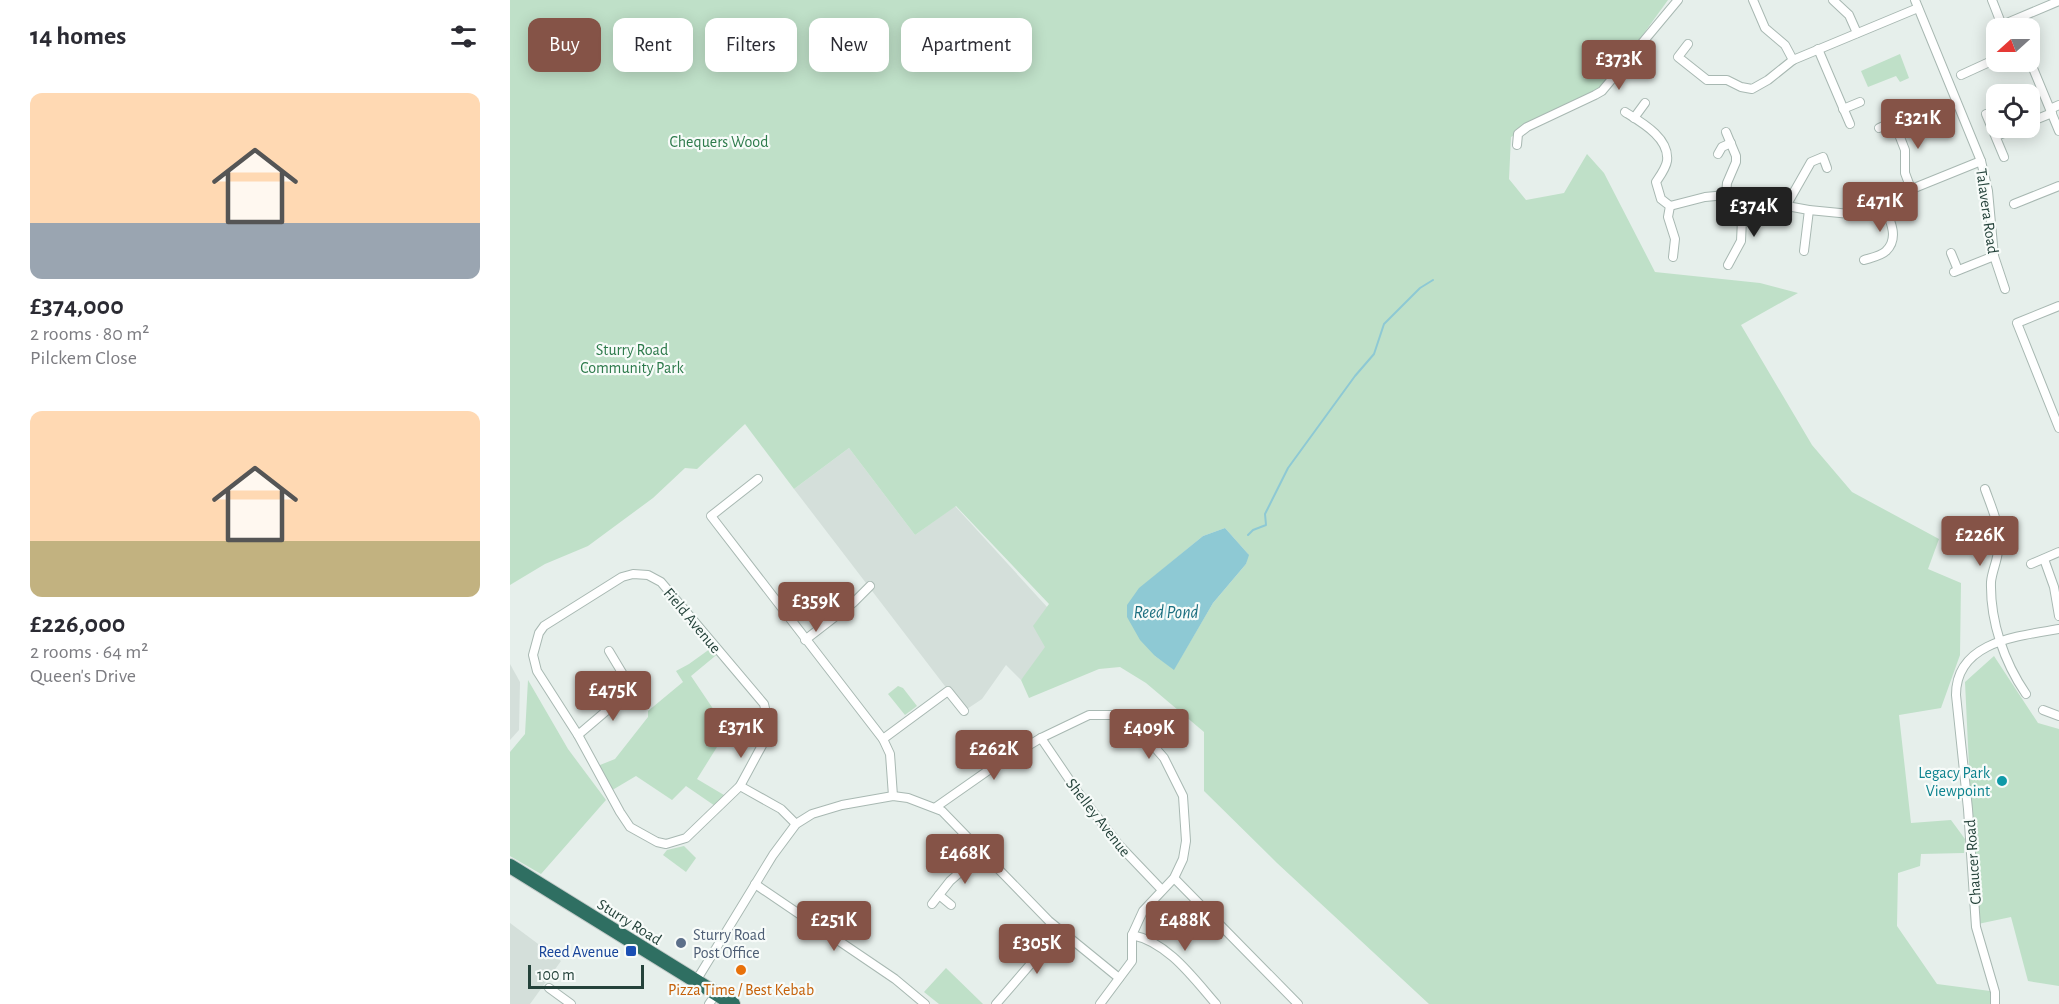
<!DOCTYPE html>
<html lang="en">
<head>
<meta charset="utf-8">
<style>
	:root { --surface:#fff; --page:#f7f7f7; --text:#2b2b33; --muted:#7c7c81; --accent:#855347 }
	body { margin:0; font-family:"Alegreya Sans",sans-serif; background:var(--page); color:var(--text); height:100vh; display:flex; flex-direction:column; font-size:22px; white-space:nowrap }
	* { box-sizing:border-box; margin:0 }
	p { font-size:20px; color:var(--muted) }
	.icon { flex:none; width:33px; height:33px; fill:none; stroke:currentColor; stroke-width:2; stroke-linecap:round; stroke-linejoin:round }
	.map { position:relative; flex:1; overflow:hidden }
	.panel { display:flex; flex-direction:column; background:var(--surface); width:510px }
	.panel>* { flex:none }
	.guide { position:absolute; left:18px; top:18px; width:570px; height:54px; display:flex; gap:12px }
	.needle { width:39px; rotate:249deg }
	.buttons { position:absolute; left:1476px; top:18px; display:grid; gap:12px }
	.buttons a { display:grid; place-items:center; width:54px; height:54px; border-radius:12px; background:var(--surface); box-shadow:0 3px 15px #0003; font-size:30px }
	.scale { position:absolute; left:18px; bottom:15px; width:116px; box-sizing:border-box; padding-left:6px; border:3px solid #24423a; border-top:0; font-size:16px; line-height:21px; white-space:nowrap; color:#24423a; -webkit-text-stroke:4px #f7fbf9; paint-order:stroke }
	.price { position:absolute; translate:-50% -51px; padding:0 14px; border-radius:6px; background:var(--accent); color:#fff; font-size:20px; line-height:39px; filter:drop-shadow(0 2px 3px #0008) }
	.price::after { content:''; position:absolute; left:50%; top:36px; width:18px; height:14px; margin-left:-9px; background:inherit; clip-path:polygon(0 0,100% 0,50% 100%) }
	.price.current { background:#222; color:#fff }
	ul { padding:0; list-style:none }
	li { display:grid; align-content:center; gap:12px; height:318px; padding:0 30px }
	li span { display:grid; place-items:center; height:186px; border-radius:12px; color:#555 }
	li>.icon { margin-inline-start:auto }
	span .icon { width:108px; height:108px; fill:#fffc; stroke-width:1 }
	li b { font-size:26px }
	h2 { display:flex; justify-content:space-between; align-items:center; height:72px; padding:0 30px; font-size:26px }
	.tag { padding:0 21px; border-radius:12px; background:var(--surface); box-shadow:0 3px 15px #0003; font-size:21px; line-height:54px }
	.tag.current { background:var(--accent); color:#fff }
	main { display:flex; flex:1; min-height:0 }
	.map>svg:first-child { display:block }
	.built { fill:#d4dfda }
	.green { fill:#bfe0c8; fill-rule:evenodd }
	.water { fill:#8ec9d4 }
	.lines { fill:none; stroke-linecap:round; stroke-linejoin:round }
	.stream { stroke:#8ec9d4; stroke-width:2 }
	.street-casing { stroke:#a8b8b2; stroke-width:10 }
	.highway-casing { stroke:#c2cac8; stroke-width:16 }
	.street { stroke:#fff; stroke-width:8 }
	.highway { stroke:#2f6f62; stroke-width:14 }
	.culture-dot { fill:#0f9aa8; stroke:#f7fbf9; stroke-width:2 }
	.service-dot { fill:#5c6f8a; stroke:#f7fbf9; stroke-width:2 }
	.transit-dot { fill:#1a4fb4; stroke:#f7fbf9; stroke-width:2 }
	.food-dot { fill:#e8710a; stroke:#f7fbf9; stroke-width:2 }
	.labels { text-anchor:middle; stroke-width:4.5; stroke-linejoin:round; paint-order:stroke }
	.park-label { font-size:16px; fill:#2d7a4b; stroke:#f7fbf9 }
	.street-label { font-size:16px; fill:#24423a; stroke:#f7fbf9 }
	.culture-label { font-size:16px; fill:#0d838f; stroke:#f7fbf9; text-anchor:end }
	.service-label { font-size:16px; fill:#4e5e75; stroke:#f7fbf9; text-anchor:start }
	.transit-label { font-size:16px; fill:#164399; stroke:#f7fbf9; text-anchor:end }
	.food-label { font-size:16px; fill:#c56008; stroke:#f7fbf9 }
	.water-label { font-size:18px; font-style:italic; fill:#1c6f80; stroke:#f7fbf9 }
</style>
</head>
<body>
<main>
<section class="panel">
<h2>14 homes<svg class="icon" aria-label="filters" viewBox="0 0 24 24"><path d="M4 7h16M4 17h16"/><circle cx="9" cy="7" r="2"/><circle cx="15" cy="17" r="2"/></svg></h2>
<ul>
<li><span style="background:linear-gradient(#ffd9b3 70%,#9aa5b1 0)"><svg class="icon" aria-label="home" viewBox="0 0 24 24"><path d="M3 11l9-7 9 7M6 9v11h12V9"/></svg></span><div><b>£374,000</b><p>2 rooms · 80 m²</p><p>Pilckem Close</p></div></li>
<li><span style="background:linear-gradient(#ffd9b3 70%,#c2b280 0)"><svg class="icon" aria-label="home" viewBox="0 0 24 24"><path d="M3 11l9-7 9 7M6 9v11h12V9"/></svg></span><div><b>£226,000</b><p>2 rooms · 64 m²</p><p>Queen's Drive</p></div></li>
</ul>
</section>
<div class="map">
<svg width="1549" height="1004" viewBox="0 0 1549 1004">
	<rect width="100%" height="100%" fill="#e6efeb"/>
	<g class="built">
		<path d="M339 448 405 535 445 506 559 631 511 680 496 665 472 699 454 711 284 489Z"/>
		<path d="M0 664 10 682 9 730 0 740Z"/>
		<path d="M0 923 51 961 20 1004H0Z"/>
	</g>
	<g class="green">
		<path d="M0 0H1158L1116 58 1086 91 1001 137 999 179 1016 200 1054 193 1077 154 1094 173 1145 272 1250 283 1288 293 1231 325 1302 445 1342 492 1429 539 1418 569 1451 583 1450 655 1431 708 1389 715 1401 823 1441 820 1455 839 1454 853 1411 854 1410 866 1388 873 1387 926 1427 984 1480 991 1481 1004H919L767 863 694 791V732L636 683 610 667 589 669 519 698 511 680 535 647 523 626 539 604 446 506 405 535 339 448 284 489 235 424 187 469 175 468 143 498 78 546 35 564 0 585ZM715 528 738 554 736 564 703 603 664 669 645 656 630 588 693 536Z"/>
		<path d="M1390 54 1399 78 1390 82 1386 76 1358 87 1351 71Z"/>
		<path d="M204 646 210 652 181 676 216 728 221 730 211 747H207L187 779 219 798 208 808 176 786 162 800 126 776 99 792 85 767 105 759 138 717V711L173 682 166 671 179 664Z"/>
		<path d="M1484 656 1528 723 1549 729V986L1518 981 1501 917 1468 924 1464 873 1455 682Z"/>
		<path d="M18 680 58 749 96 800 31 874 0 856V752L15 734Z"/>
		<path d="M388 686 393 688 407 706 395 715 378 694Z"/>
		<path d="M174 846 186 858 176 872 153 855 157 850Z"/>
		<path d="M436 968 473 1004H429L414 992Z"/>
	</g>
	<path class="water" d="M715 528 739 555 736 564 703 603 664 670 645 656 630 640 617 617V605L629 588 693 536Z"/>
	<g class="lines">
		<path class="stream" d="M738 535 743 530 756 525 755 514 778 468 845 376 864 354 874 324 910 288 923 280"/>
		<g class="street-casing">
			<g id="street">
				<path d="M1243 0 1255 28 1275 45 1283 60"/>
				<path d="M1323 0 1339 15 1347 33"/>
				<path d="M1405 0 1471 161 1478 191 1484 256 1495 289"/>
				<path d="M1482 0 1493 28"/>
				<path d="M1492 25 1549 1"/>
				<path d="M1178 44 1168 57 1197 80H1217L1231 87 1242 89 1258 80 1283 60 1408 8"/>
				<path d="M1308 49 1340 124"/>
				<path d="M1520 61 1549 131"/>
				<path d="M1451 75 1486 59"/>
				<path d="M1388 105 1379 109 1395 150V173L1401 189"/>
				<path d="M1333 109 1350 102"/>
				<path d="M1540 109 1549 105"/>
				<path d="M1115 112C1131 122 1160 138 1157 161 1156 168 1150 176 1146 182L1151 199 1160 206 1158 217 1165 239 1163 257"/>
				<path d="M1476 114 1494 157"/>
				<path d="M1124 118 1135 103"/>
				<path d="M1520 122 1542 113"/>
				<path d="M1369 128 1384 121"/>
				<path d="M1486 136 1507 128"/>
				<path d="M1007 145 1008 134 1017 127 1085 95 1092 91 1168 0"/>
				<path d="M1208 154 1212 147 1221 143"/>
				<path d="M1216 195 1217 183 1226 162V156L1216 132"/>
				<path d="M1504 204 1549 186"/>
				<path d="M1160 206 1195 197 1216 195 1299 210 1340 214 1471 161"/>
				<path d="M1276 206 1301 162 1313 157 1317 168"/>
				<path d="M1294 251 1299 210"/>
				<path d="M1441 253 1448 270"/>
				<path d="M1354 260C1360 258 1371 256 1376 251 1391 237 1378 216 1372 201"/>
				<path d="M1218 265 1231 241 1233 198"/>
				<path d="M1444 272 1484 256"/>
				<path d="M1549 306 1507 323 1549 428"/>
				<path d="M248 479 201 516 373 739 380 754 383 796"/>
				<path d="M1475 489C1482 509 1492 529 1488 551 1487 562 1482 571 1481 582 1480 621 1494 662 1516 694"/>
				<path d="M1534 559 1544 587 1549 616"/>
				<path d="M1521 564 1549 552"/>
				<path d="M123 574 138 575 151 582 254 704 259 726 256 738 230 786 176 838 156 844 147 842 120 827 110 812 68 735 27 671 23 655 29 633 34 626 112 577Z"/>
				<path d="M295 640 344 602 360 586"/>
				<path d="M99 651 129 701"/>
				<path d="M1533 710 1549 716"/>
				<path d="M68 735 122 689"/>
				<path d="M531 738 567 791 609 845 652 890"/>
				<path d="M373 739 438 691 454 711"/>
				<path d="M230 786 271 809 286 824"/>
				<path d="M426 807 486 765 531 738 579 715H603L626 726 654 758 673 796 676 841 673 859 664 878 633 911 622 935V961L590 1004"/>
				<path d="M664 878 788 1004"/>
				<path d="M245 884 385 979 415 1004"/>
				<path d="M429 895 441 905"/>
				<path d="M422 904 440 881 473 852"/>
				<path d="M622 935C658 942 684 979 706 1004"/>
				<path d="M186 981 263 855 286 824 302 814 332 805 383 796 398 798 432 811 539 921 609 978"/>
				<path d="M39 988 61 1004"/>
				<path d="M199 1004 206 994"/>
				<path d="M486 1004 550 930"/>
				<path d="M1485 1004V992L1466 927 1458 809 1446 695C1446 641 1509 636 1549 629"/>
			</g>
		</g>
		<g class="highway-casing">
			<path id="highway" d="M0 866 223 1004"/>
		</g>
		<use href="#street" class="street"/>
		<use href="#highway" class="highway"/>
	</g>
	<circle class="culture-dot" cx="1492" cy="781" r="6"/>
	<circle class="service-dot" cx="171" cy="943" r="6"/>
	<rect class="transit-dot" x="115" y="945" width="12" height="12" rx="3"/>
	<circle class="food-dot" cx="231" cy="970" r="6"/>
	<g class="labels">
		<g class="park-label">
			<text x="209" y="147">Chequers Wood</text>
			<text x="122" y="355">Sturry Road<tspan x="122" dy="18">Community Park</tspan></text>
		</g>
		<g class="street-label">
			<text transform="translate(1478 211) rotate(82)" y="6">Talavera Road</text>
			<text transform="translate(183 620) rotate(50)" y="6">Field Avenue</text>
			<text transform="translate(589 817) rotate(52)" y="6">Shelley Avenue</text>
			<text transform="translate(1462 862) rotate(-94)" y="6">Chaucer Road</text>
			<text transform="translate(120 921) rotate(32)" y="6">Sturry Road</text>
		</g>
		<g class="culture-label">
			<text x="1480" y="778">Legacy Park<tspan x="1480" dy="18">Viewpoint</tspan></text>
		</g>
		<g class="service-label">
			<text x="183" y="940">Sturry Road<tspan x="183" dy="18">Post Office</tspan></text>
		</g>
		<g class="transit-label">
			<text x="109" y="957">Reed Avenue</text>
		</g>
		<g class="food-label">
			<text x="231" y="995">Pizza Time / Best Kebab</text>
		</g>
		<g class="water-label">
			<text x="656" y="618">Reed Pond</text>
		</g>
	</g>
</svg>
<div class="buttons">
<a><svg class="needle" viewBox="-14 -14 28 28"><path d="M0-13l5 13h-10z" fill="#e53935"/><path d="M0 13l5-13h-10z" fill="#7c7c81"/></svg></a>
<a><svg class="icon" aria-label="locate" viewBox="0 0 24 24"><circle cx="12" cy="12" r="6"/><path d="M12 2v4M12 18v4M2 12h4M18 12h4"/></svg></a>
</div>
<div class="scale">100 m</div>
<b class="price" style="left:1109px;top:91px">£373K</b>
<b class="price" style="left:1408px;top:150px">£321K</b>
<b class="price" style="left:1370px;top:233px">£471K</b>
<b class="price current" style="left:1244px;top:238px">£374K</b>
<b class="price" style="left:1470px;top:567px">£226K</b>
<b class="price" style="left:306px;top:633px">£359K</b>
<b class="price" style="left:103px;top:722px">£475K</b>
<b class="price" style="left:231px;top:759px">£371K</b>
<b class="price" style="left:639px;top:760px">£409K</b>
<b class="price" style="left:484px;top:781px">£262K</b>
<b class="price" style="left:455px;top:885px">£468K</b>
<b class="price" style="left:324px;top:952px">£251K</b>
<b class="price" style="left:675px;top:952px">£488K</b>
<b class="price" style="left:527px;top:975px">£305K</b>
<div class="guide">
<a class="tag current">Buy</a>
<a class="tag">Rent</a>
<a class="tag">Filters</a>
<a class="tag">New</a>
<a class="tag">Apartment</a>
</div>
</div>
</main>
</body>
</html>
